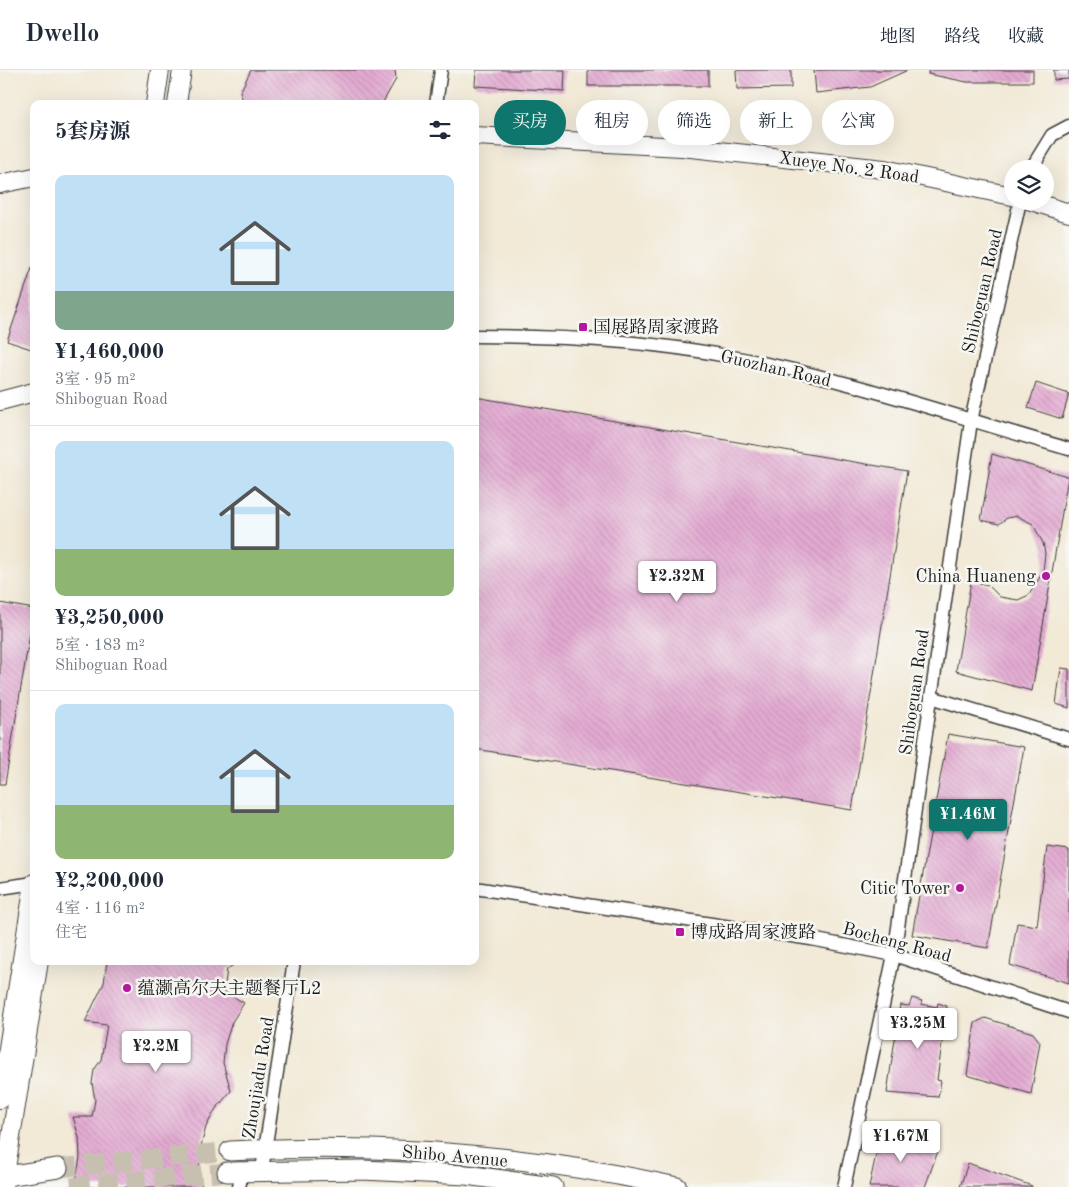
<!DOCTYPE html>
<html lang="zh">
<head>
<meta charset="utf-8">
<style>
	:root { --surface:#fff; --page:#f6f6f7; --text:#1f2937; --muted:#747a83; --line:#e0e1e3; --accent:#0f766e }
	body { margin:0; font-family:"Old Standard TT","Noto Serif SC",serif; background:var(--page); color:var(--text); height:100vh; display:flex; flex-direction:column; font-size:19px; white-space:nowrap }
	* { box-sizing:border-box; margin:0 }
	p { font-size:16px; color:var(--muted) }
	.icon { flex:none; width:28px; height:28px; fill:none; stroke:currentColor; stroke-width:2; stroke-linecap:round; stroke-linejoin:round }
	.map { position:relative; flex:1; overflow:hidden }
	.drawer { position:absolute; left:30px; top:30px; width:449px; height:865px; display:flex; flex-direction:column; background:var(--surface); border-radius:10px; box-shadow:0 5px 20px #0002 }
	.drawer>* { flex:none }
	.guide { position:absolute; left:494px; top:30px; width:475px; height:45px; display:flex; gap:10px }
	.tools { position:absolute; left:1004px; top:90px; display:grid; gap:10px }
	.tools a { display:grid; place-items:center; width:50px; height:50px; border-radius:50%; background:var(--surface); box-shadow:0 5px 20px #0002; font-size:25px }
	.price { position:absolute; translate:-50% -42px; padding:0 11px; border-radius:5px; background:#fff; color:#222; font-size:16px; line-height:32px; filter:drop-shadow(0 1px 2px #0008) }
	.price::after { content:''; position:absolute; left:50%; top:30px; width:15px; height:11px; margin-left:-8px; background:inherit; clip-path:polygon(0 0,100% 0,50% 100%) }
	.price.selected { background:var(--accent); color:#fff }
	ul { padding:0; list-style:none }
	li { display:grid; align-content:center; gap:10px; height:265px; padding:0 25px }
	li+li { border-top:1px solid var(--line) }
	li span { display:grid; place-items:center; height:155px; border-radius:10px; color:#555 }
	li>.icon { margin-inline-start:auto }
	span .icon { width:90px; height:90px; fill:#fffc; stroke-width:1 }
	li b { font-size:21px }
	h2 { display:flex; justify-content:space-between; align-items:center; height:60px; padding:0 25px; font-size:21px }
	.chip { padding:0 18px; border-radius:22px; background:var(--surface); box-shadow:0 5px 20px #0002; font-size:18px; line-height:45px }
	.chip.selected { background:var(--accent); color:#fff }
	header { display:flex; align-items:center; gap:30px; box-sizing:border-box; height:70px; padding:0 25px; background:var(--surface); border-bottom:1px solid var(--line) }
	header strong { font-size:24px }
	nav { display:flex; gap:28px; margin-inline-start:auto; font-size:18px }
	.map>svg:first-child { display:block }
	.building { fill:url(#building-back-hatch) }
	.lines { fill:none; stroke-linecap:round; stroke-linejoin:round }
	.primary-tunnel { stroke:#c7c0b1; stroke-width:19; stroke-dasharray:19 9; stroke-linecap:butt }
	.street-casing { stroke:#3c3b38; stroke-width:15 }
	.secondary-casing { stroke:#3c3b38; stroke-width:20 }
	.primary-casing { stroke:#3c3b38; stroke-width:21 }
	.street { stroke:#fff; stroke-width:12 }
	.secondary { stroke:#fff; stroke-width:18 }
	.primary { stroke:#fff; stroke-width:19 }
	.poi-dot { fill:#b5179e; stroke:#f6f6f2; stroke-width:2 }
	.labels { text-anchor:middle; stroke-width:5; stroke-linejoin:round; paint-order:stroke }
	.street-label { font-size:18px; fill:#1c1c1c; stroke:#f6f6f2 }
	.poi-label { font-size:18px; fill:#1c1c1c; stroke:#f6f6f2; text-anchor:start }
</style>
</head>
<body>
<header>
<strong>Dwello</strong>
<nav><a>地图</a><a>路线</a><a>收藏</a></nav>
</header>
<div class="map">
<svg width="1069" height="1117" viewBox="0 0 1069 1117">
	<defs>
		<pattern id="building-back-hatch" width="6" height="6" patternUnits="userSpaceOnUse" patternTransform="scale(1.25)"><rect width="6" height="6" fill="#e3aad2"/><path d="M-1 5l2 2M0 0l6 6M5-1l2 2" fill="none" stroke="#c292b4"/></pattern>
	</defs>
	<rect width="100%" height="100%" fill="#f6f6f2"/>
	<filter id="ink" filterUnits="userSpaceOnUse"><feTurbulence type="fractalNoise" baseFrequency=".02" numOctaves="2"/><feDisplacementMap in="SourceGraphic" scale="10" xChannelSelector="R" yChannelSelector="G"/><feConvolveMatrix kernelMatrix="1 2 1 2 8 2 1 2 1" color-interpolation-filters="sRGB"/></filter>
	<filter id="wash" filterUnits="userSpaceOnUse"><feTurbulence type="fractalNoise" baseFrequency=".0096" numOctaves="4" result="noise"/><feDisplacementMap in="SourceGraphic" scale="20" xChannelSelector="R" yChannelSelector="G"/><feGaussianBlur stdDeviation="1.12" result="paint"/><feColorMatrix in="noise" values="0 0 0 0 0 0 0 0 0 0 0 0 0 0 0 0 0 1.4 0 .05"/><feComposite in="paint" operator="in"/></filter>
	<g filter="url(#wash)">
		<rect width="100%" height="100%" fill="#f2e9d6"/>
		<g id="blocks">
			<g class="building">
				<path d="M251 0H395L396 9 382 34H244L240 22Z"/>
				<path d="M476 0H565L564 21 475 16Z"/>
				<rect x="588" y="0" width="120" height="16"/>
				<path d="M736 0H791V18L737 19Z"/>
				<path d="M814 0H908L870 17 816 23Z"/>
				<path d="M929 0H1033V12H967L928 4Z"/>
				<path d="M1054 0H1069V9L1054 10Z"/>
				<path d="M32 198 34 199V280L7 271Z"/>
				<path d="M1036 313 1069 324 1062 349 1028 338Z"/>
				<path d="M475 327 907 401 852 740 475 679Z"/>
				<path d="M992 384 1068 407 1032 621 956 601 971 511 988 515 1000 527 1018 530 1029 525 1043 502 1045 483 1043 473 1033 454 1017 446 1007 448 999 454 981 450Z"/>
				<path d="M0 533 34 539 5 714H0Z"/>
				<path d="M1061 598 1069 599V638L1056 634Z"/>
				<path d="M948 664 1024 677 988 878 912 865Z"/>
				<path d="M1047 777 1069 780V913L1010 895 1017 853 1037 856Z"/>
				<path d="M107 891H240L227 899 224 921 244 933 232 952 225 974 223 993 231 1021 215 1040 206 1057 201 1076 199 1099 202 1117H75L80 1087 79 1067 73 1047H92L95 1030 92 1013 94 1000 101 990 107 955 85 952 104 913Z"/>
				<path d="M912 928 922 931 921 934 937 937 938 933 947 936 937 1010 941 1011 938 1027 887 1023 900 935 909 936Z"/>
				<path d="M985 948 1033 963 1040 972 1031 1024 967 1005 975 953Z"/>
				<path d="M881 1061 938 1081 925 1117H869Z"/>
				<path d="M968 1093 1032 1116V1117H960Z"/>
			</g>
		</g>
	</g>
	<g filter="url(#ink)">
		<use href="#blocks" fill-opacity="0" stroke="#3c3b38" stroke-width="1"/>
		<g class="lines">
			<g class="primary-tunnel">
				<path d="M58 1098 230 1081"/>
				<path d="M71 1117 227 1102"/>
			</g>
			<g class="street-casing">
				<g id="street">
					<path d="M436 34 441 0"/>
					<path d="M1031 99 1052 65 1069 56"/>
					<path d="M475 266C559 266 645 270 727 286 843 307 956 347 1069 379"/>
					<path d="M931 627 1069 669"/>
					<path d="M0 818 34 813"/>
					<path d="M475 818 811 869 894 885 1069 942"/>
					<path d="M262 1100 294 891"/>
					<path d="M239 1117 242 1101"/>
					<path d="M844 1117 894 885 971 351 1020 131"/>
				</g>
			</g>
			<g class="secondary-casing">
				<g id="secondary">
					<path d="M155 34 160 0"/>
					<path d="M177 34 182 0"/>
					<path d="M475 66 682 77 884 99 1012 126"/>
					<path d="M0 114 34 107"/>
					<path d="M1031 131 1069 143"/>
					<path d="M0 331 34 322"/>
					<path d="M0 1029 34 813"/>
					<path d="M3 1117 39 891"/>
				</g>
			</g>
			<g class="primary-casing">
				<g id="primary">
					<path d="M230 1081C379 1072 531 1085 677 1117"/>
					<path d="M227 1102 363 1100 466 1105 553 1117"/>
					<path d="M0 1107 58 1098"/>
				</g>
			</g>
			<use href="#street" class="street"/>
			<use href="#secondary" class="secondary"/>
			<use href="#primary" class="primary"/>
		</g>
	</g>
	<g class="poi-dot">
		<rect x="578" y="252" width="10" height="10" rx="2.5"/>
		<circle cx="1046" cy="506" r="5"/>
		<circle cx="960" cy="818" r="5"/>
		<rect x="675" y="857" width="10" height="10" rx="2.5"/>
		<circle cx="127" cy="918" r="5"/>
	</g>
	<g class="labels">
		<g class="street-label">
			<text transform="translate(849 97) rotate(8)" y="6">Xueye No. 2 Road</text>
			<text transform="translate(982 221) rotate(-77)" y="6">Shiboguan Road</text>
			<text transform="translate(776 298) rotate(13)" y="6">Guozhan Road</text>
			<text transform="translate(914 622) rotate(-82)" y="6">Shiboguan Road</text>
			<text transform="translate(897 872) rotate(15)" y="6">Bocheng Road</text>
			<text transform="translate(258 1008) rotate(-81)" y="6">Zhoujiadu Road</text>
			<text transform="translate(455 1086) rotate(5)" y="6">Shibo Avenue</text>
		</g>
		<g class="poi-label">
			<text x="593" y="263">国展路周家渡路</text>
			<text x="1036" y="512" text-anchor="end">China Huaneng</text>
			<text x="950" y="824" text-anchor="end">Citic Tower</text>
			<text x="690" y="868">博成路周家渡路</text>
			<text x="137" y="924">蕴灏高尔夫主题餐厅L2</text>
		</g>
	</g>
</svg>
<div class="tools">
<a><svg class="icon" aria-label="layers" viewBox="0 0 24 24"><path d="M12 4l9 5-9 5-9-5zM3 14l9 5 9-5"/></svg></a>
</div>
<b class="price" style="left:677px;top:533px">¥2.32M</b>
<b class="price selected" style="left:968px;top:771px">¥1.46M</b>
<b class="price" style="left:918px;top:980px">¥3.25M</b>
<b class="price" style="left:156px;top:1003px">¥2.2M</b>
<b class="price" style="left:901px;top:1093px">¥1.67M</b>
<div class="guide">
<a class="chip selected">买房</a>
<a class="chip">租房</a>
<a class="chip">筛选</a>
<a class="chip">新上</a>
<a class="chip">公寓</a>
</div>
<section class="drawer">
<h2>5套房源<svg class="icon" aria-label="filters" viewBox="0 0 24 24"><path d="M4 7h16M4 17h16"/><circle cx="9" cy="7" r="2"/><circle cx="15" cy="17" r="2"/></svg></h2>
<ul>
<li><span style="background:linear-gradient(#bfe0f5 75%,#7fa58c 0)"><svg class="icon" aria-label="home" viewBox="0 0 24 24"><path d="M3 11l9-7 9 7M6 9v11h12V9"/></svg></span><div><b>¥1,460,000</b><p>3室 · 95 m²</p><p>Shiboguan Road</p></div></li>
<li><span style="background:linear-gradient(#bfe0f5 70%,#8fb573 0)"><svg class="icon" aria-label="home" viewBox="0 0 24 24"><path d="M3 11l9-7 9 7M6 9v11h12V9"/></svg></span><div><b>¥3,250,000</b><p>5室 · 183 m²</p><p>Shiboguan Road</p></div></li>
<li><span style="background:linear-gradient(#bfe0f5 65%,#8fb573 0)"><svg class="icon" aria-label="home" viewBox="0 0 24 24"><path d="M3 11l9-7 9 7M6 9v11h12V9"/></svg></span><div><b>¥2,200,000</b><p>4室 · 116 m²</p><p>住宅</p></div></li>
</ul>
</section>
</div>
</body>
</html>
